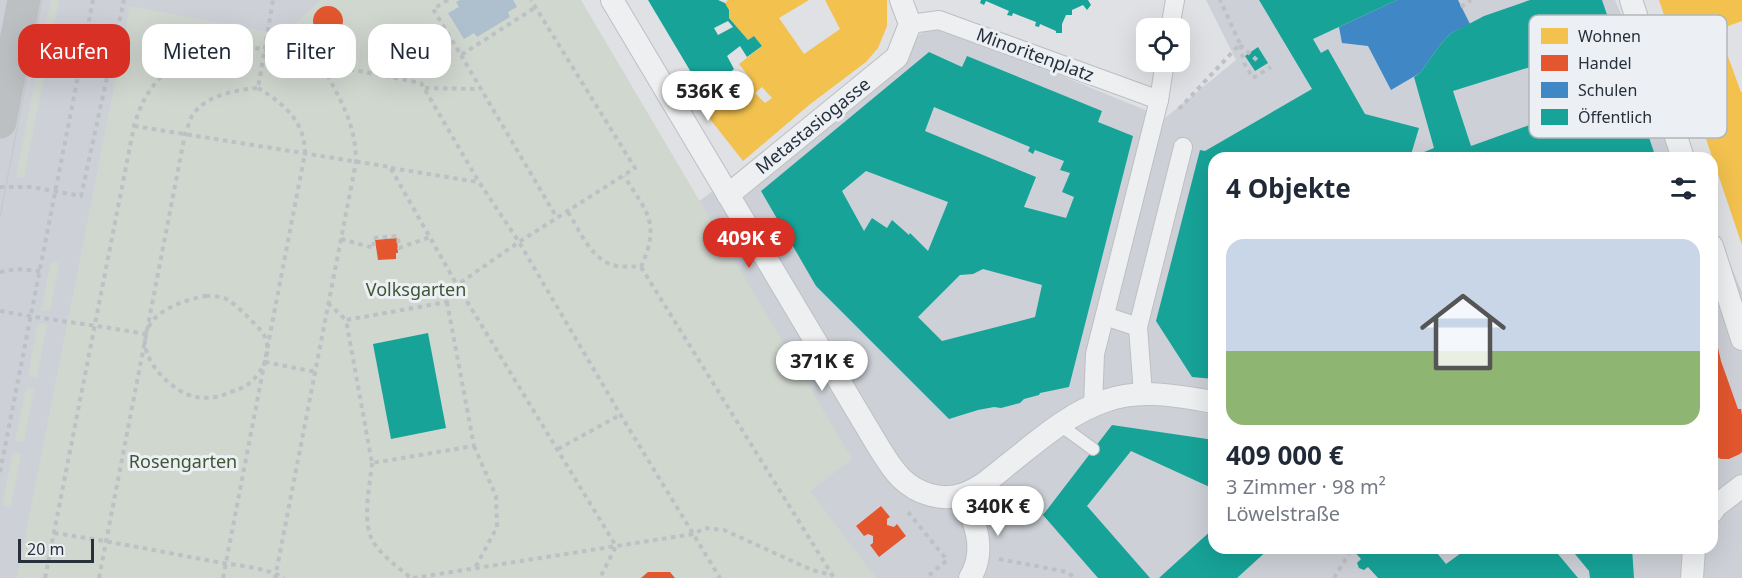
<!DOCTYPE html>
<html lang="de">
<head>
<meta charset="utf-8">
<style>
	:root { --surface:#fff; --page:#f6f6f7; --text:#1f2937; --muted:#747a83; --accent:#d93025 }
	body { margin:0; font-family:"Noto Sans",sans-serif; background:var(--page); color:var(--text); height:100vh; display:flex; flex-direction:column; font-size:22px; white-space:nowrap }
	* { box-sizing:border-box; margin:0 }
	p { font-size:20px; color:var(--muted) }
	.icon { flex:none; width:33px; height:33px; fill:none; stroke:currentColor; stroke-width:2; stroke-linecap:round; stroke-linejoin:round }
	.map { position:relative; flex:1; overflow:hidden }
	.details { position:absolute; left:1208px; top:152px; width:510px; height:402px; display:flex; flex-direction:column; background:var(--surface); border-radius:18px; box-shadow:0 6px 24px #0002 }
	.details>* { flex:none }
	.hud { position:absolute; left:18px; top:24px; width:570px; height:54px; display:flex; gap:12px }
	.buttons { position:absolute; left:1136px; top:18px; display:grid; gap:12px }
	.buttons a { display:grid; place-items:center; width:54px; height:54px; border-radius:12px; background:var(--surface); box-shadow:0 6px 24px #0002; font-size:30px }
	.scale { position:absolute; left:18px; bottom:15px; width:76px; box-sizing:border-box; padding-left:6px; border:3px solid #27303b; border-top:0; font-size:16px; line-height:21px; white-space:nowrap; color:#27303b; -webkit-text-stroke:4px #ecf0f4; paint-order:stroke }
	.price { position:absolute; translate:-50% -51px; padding:0 14px; border-radius:21px; background:#fff; color:#222; font-size:20px; line-height:39px; filter:drop-shadow(0 2px 3px #0008) }
	.price::after { content:''; position:absolute; left:50%; top:36px; width:18px; height:14px; margin-left:-9px; background:inherit; clip-path:polygon(0 0,100% 0,50% 100%) }
	.price.current { background:var(--accent); color:#fff }
	ul { padding:0; list-style:none }
	li { display:grid; align-content:center; gap:12px; height:318px; padding:0 18px }
	li span { display:grid; place-items:center; height:186px; border-radius:18px; color:#555 }
	li>.icon { margin-inline-start:auto }
	span .icon { width:108px; height:108px; fill:#fffc; stroke-width:1 }
	li b { font-size:26px }
	h2 { display:flex; justify-content:space-between; align-items:center; height:72px; padding:0 18px; font-size:26px }
	.pill { padding:0 21px; border-radius:18px; background:var(--surface); box-shadow:0 6px 24px #0002; font-size:21px; line-height:54px }
	.pill.current { background:var(--accent); color:#fff }
	.map>svg:first-child { display:block }
	.built { fill:#cdd1d7 }
	.green { fill:#d0d7cf }
	.water { fill:#aebfce }
	.homes { fill:#f2c14e; fill-rule:evenodd }
	.shops { fill:#e4572e }
	.schools { fill:#3f88c5 }
	.public { fill:#17a398; fill-rule:evenodd }
	.lines { fill:none; stroke-linecap:round; stroke-linejoin:round }
	.service-casing { stroke:#bdbfc2; stroke-width:14 }
	.pedestrian-casing { stroke:#bdbfc2; stroke-width:20 }
	.minor-casing { stroke:#bdbfc2; stroke-width:24 }
	.path { stroke:#bdc0c4; stroke-width:4; stroke-dasharray:4.5 4.5; stroke-linecap:butt }
	.service { stroke:#eeeff0; stroke-width:12 }
	.pedestrian { stroke:#eeeff0; stroke-width:18 }
	.minor { stroke:#eeeff0; stroke-width:22 }
	.secondary { stroke:#bdc0c3; stroke-width:33 }
	.tram { stroke:#c7c9cb; stroke-width:1.5 }
	.labels { text-anchor:middle; stroke-width:6; stroke-linejoin:round; paint-order:stroke }
	.street-label { font-size:18px; fill:#27303b; stroke:#ecf0f4 }
	.park-label { font-size:18px; fill:#3e5635; stroke:#ecf0f4 }
	.key { fill:#ecf0f4; stroke:#b1b6bc; stroke-width:1.5 }
	.key-label { font-size:16px; fill:#27303b }
</style>
</head>
<body>
<div class="map">
<svg width="1742" height="578" viewBox="0 0 1742 578">
	<rect width="100%" height="100%" fill="#dfe1e4"/>
	<path class="built" d="M0 0H579L698 202 934 24 1165 118 1236 60 1206 0H1615L1683 157 1214 158V548H1712V222L1742 292V578H0Z"/>
	<g class="green">
		<path d="M51 0H59L24 178 16 177Z"/>
		<path d="M321 0H581L852 459 810 491 876 578H17L130 6 283 35Z"/>
		<path d="M51 262 59 263 50 311 41 310Z"/>
		<path d="M38 323 47 324 37 378 28 376Z"/>
		<path d="M26 388 34 389 24 442 15 441Z"/>
		<path d="M13 452 21 454 11 507 2 505Z"/>
	</g>
	<path class="water" d="M460 0H513L517 7 508 12 510 17 477 37 474 33 464 39 448 13 459 7 456 2Z"/>
	<g class="homes">
		<path d="M728 0H809L779 18 804 54 840 29 825 0H887V26L878 48 866 62 809 105 743 161 695 100 726 76 739 92 745 85 747 89 753 82 739 64 762 46 754 36 748 40 729 18V10L725 3ZM762 87 772 98 765 103 755 93Z"/>
		<path d="M1659 0H1742V21L1720 29 1727 54 1741 92H1742V245Z"/>
	</g>
	<g class="shops">
		<circle cx="328" cy="21" r="15"/>
		<path d="M397 238 398 253H396V259L378 260 375 240Z"/>
		<path d="M1712 313 1718 329 1714 330 1721 361 1738 409H1741L1742 415V452L1740 454 1729 459H1721L1712 455Z"/>
		<path d="M881 506 890 517 887 519V525L894 527 897 524 906 536 879 557 870 545 873 543V536L868 534 864 536 856 526Z"/>
		<path d="M648 572H670L675 578H641Z"/>
	</g>
	<path class="schools" d="M1397 0H1458L1470 24 1450 34 1440 45 1420 73 1391 90 1368 46 1342 43 1339 27Z"/>
	<g class="public">
		<path d="M648 0H718L725 3 729 10V18L748 40 754 36 762 46 747 57 740 46 727 56 734 69 704 94ZM728 21 733 27 718 35 714 28Z"/>
		<path d="M981 0H1088L1091 5 1087 10 1083 5 1072 10V15H1066L1062 24V33H1056V31L1040 24 1039 27 1035 26 1036 22 1013 13 1012 16 1007 15 1009 11 986 1 984 5 980 3Z"/>
		<path d="M1259 0H1397L1313 39 1321 53 1328 49 1365 114 1419 128 1410 158H1214V379L1192 377 1156 321 1200 150 1205 151 1312 89Z"/>
		<path d="M1530 0H1602L1656 158H1426L1424 152 1434 148 1414 77 1420 73 1440 45 1450 34 1484 16ZM1553 60 1569 111 1471 146 1453 91Z"/>
		<path d="M1258 47 1268 63 1255 71 1245 56Z"/>
		<path d="M929 52 962 67 967 56 1102 111 1098 122 1133 136 1069 387 1040 393 1039 395 1024 399 1020 403 1001 408 994 407 978 410 949 419 816 286 761 191ZM934 107 1030 147 1028 151 1033 154 1035 150 1064 161 1060 170 1070 173 1062 192 1074 197 1066 218 1024 207 1036 177 925 131ZM866 171 948 202 928 251 910 233 909 235 892 220 887 228 872 218 864 231 842 191ZM983 269 1042 285 1035 317 942 341 918 317 960 275 973 274Z"/>
		<path d="M428 333 446 428 391 439 373 344Z"/>
		<path d="M1112 425 1214 440V489L1131 451 1087 506 1150 578H1098L1043 515Z"/>
		<path d="M1214 528V548H1270L1237 578H1159Z"/>
		<path d="M1351 548H1433L1446 564 1468 548H1553L1578 578H1378L1368 567 1364 570 1359 568 1357 563 1361 559Z"/>
		<path d="M1570 548H1632L1634 578H1590L1589 571Z"/>
	</g>
	<g class="lines">
		<g class="service-casing">
			<path id="service" d="M1060 425 1093 449"/>
		</g>
		<g class="pedestrian-casing">
			<g id="pedestrian">
				<path d="M910 24 939 20 1159 100 1165 62"/>
				<path d="M1170 28 1175 0"/>
				<path d="M1105 316 1138 327"/>
				<path d="M1143 394 1138 327 1183 147"/>
				<path d="M1093 406 1095 354 1159 100"/>
			</g>
		</g>
		<g class="minor-casing">
			<g id="minor">
				<path d="M612 0 875 441C883 454 890 467 901 478 917 494 943 502 964 494 980 488 993 477 1006 466 1037 442 1067 414 1105 401 1141 388 1177 396 1214 402"/>
				<path d="M1631 0 1683 158"/>
				<path d="M728 195 897 57 910 24 901 0"/>
				<path d="M1712 246 1742 339"/>
				<path d="M963 495C975 522 987 550 970 578"/>
				<path d="M1712 512 1716 506 1742 486"/>
				<path d="M1692 578 1694 548"/>
			</g>
		</g>
		<g class="path">
			<path d="M448 0 433 9 461 55 536 7"/>
			<path d="M1461 7 1471 0"/>
			<path d="M1240 45 1244 63 1253 78 1271 67"/>
			<path d="M1240 45 1257 60"/>
			<path d="M461 55 557 218"/>
			<path d="M323 64 421 83 479 182 519 242 620 414 720 578"/>
			<path d="M425 88 479 89"/>
			<path d="M1179 109 1240 44 1220 0"/>
			<path d="M134 126 390 167 457 285 616 546 600 578"/>
			<path d="M391 168 478 182"/>
			<path d="M0 187H32L81 196 124 0"/>
			<path d="M568 212C580 231 592 262 617 266 625 267 633 266 641 267 661 222 647 213 624 176"/>
			<path d="M341 239 374 248 373 238 398 236 399 248 430 237"/>
			<path d="M641 267 834 578"/>
			<path d="M0 272 16 269 40 271"/>
			<path d="M206 296C211 296 218 296 224 298 232 301 240 310 246 315 252 322 264 331 266 340 271 355 262 371 252 381 246 387 239 389 231 392 220 397 208 399 196 397 173 393 138 359 146 333 153 310 184 300 206 296Z"/>
			<path d="M447 302 474 446 372 463 346 320 447 302 457 285 519 242 635 168 531 0"/>
			<path d="M328 303 346 320"/>
			<path d="M0 311C48 320 97 325 145 334"/>
			<path d="M265 362 316 372"/>
			<path d="M474 446 496 496 497 527 475 568"/>
			<path d="M558 449 620 415"/>
			<path d="M372 463C370 487 360 526 376 546 386 559 399 568 411 578"/>
			<path d="M0 472 93 0"/>
			<path d="M908 512 947 560 926 578"/>
			<path d="M54 533C109 541 163 552 217 562 239 566 265 567 284 578"/>
			<path d="M999 559 1067 572 1075 578"/>
			<path d="M45 578 134 126C136 119 139 111 142 104 155 76 190 47 221 45 250 43 294 58 322 64 339 99 356 122 356 162L275 578"/>
			<path d="M99 578 185 134C188 128 189 121 192 116 205 95 236 90 258 88L273 0"/>
			<path d="M223 578 305 153C305 121 283 103 258 88"/>
			<path d="M413 578 693 534 705 528 724 530 812 570 832 575"/>
			<path d="M1334 578 1352 549"/>
		</g>
		<use href="#service" class="service"/>
		<use href="#pedestrian" class="pedestrian"/>
		<use href="#minor" class="minor"/>
		<path class="secondary" d="M0 122 24 0"/>
		<path class="tram" d="M0 217 42 0"/>
	</g>
	<g class="labels">
		<g class="street-label">
			<text transform="translate(1035 55) rotate(20)" y="6">Minoritenplatz</text>
			<text transform="translate(813 126) rotate(-39)" y="6">Metastasiogasse</text>
		</g>
		<g class="park-label">
			<text x="416" y="296">Volksgarten</text>
			<text x="183" y="468">Rosengarten</text>
		</g>
	</g>
	<rect x="1529" y="15" width="198" height="123" rx="9" class="key"/>
	<rect x="1541" y="28" width="27" height="16" fill="#f2c14e"/>
	<rect x="1541" y="55" width="27" height="16" fill="#e4572e"/>
	<rect x="1541" y="82" width="27" height="16" fill="#3f88c5"/>
	<rect x="1541" y="109" width="27" height="16" fill="#17a398"/>
	<g class="key-label">
		<text x="1578" y="42">Wohnen</text>
		<text x="1578" y="69">Handel</text>
		<text x="1578" y="96">Schulen</text>
		<text x="1578" y="123">Öffentlich</text>
	</g>
</svg>
<div class="buttons">
<a><svg class="icon" aria-label="locate" viewBox="0 0 24 24"><circle cx="12" cy="12" r="6"/><path d="M12 2v4M12 18v4M2 12h4M18 12h4"/></svg></a>
</div>
<div class="scale">20 m</div>
<b class="price" style="left:708px;top:122px">536K €</b>
<b class="price current" style="left:749px;top:269px">409K €</b>
<b class="price" style="left:822px;top:392px">371K €</b>
<b class="price" style="left:998px;top:537px">340K €</b>
<div class="hud">
<a class="pill current">Kaufen</a>
<a class="pill">Mieten</a>
<a class="pill">Filter</a>
<a class="pill">Neu</a>
</div>
<section class="details">
<h2>4 Objekte<svg class="icon" aria-label="filters" viewBox="0 0 24 24"><path d="M4 7h16M4 17h16"/><circle cx="9" cy="7" r="2"/><circle cx="15" cy="17" r="2"/></svg></h2>
<ul>
<li><span style="background:linear-gradient(#c9d6e8 60%,#8fb573 0)"><svg class="icon" aria-label="home" viewBox="0 0 24 24"><path d="M3 11l9-7 9 7M6 9v11h12V9"/></svg></span><div><b>409 000 €</b><p>3 Zimmer · 98 m²</p><p>Löwelstraße</p></div></li>
</ul>
</section>
</div>
</body>
</html>
